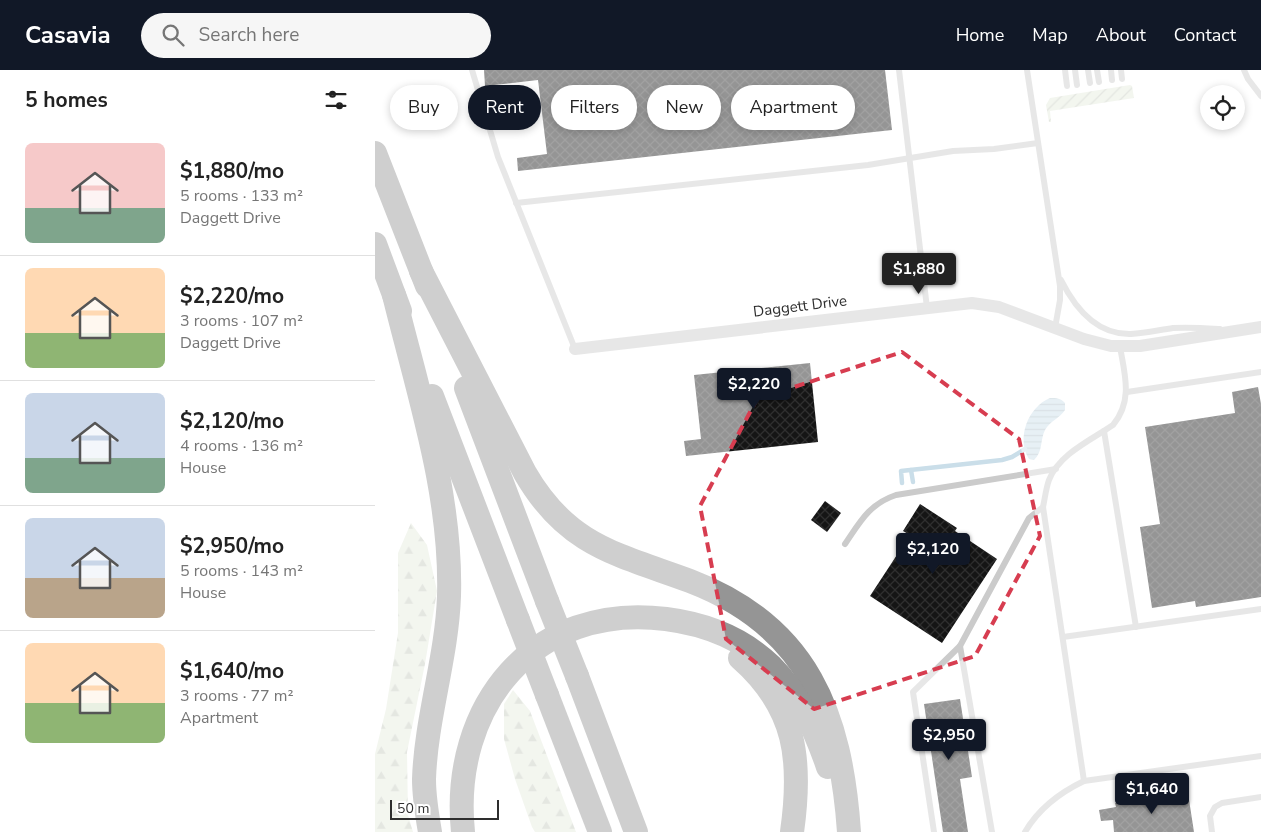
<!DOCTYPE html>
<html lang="en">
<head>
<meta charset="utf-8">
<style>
	:root { --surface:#fff; --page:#f6f6f6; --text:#222; --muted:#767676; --line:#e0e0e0; --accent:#111827 }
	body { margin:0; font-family:"Nunito Sans",sans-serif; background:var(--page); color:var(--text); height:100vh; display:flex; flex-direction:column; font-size:19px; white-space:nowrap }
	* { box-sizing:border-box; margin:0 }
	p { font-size:16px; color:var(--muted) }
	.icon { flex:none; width:28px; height:28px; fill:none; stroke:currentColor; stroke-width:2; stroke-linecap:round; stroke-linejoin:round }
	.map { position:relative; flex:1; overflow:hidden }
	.panel { display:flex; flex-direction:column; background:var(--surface); width:375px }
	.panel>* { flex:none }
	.banner { position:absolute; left:15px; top:15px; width:475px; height:45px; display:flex; gap:10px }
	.controls { position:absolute; left:825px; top:15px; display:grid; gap:10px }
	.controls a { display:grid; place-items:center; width:45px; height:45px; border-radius:50%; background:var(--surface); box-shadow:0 2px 8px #0003; font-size:25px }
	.scale { position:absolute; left:15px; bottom:12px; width:109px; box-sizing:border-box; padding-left:5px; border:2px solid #2e2e2e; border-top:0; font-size:14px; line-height:18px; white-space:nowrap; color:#2e2e2e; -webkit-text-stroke:4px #fff; paint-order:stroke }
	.price { position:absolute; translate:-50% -42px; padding:0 11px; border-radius:5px; background:var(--accent); color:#fff; font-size:16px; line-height:32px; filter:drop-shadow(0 1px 2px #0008) }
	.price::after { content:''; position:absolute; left:50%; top:30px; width:15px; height:11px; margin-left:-8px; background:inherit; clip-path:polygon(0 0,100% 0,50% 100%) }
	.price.current { background:#222; color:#fff }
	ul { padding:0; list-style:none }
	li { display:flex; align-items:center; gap:15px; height:125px; padding:0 25px }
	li+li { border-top:1px solid var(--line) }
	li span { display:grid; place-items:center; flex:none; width:140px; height:100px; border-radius:8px; color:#555 }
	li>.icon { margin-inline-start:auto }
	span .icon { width:60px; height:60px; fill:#fffc; stroke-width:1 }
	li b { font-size:21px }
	h2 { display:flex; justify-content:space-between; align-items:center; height:60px; padding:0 25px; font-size:21px }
	.tag { padding:0 18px; border-radius:22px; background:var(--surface); box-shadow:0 2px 8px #0003; font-size:18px; line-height:45px }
	.tag.current { background:var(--accent); color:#fff }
	header { display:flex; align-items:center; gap:30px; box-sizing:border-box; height:70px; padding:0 25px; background:var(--accent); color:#fff }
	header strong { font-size:24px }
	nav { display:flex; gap:28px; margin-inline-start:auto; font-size:18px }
	.search { width:350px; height:45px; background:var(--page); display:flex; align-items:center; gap:12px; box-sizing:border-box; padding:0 18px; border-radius:28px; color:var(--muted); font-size:19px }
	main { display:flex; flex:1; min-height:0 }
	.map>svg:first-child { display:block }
	.forest { fill:url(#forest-firs) }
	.garden { fill:url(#garden-furrows) }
	.water { fill:url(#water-rules) }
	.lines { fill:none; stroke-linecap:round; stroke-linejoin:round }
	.stream { stroke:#cadee9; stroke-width:4.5 }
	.building { fill:url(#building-cross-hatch) }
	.service { stroke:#cbcbcb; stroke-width:6 }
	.minor { stroke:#cbcbcb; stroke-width:12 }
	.motorway { stroke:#959595; stroke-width:24 }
	.motorway-bridge { stroke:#959595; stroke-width:24 }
	.marked { fill:none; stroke:#d73d50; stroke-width:4; stroke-dasharray:10 6; stroke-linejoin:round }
	.labels { text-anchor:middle; stroke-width:5; stroke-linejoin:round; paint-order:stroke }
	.street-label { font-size:15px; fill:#2e2e2e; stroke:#fff }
</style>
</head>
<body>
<header>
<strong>Casavia</strong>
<div class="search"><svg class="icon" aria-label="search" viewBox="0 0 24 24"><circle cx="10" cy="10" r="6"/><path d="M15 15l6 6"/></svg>Search here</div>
<nav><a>Home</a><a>Map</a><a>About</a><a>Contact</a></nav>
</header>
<main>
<section class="panel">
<h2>5 homes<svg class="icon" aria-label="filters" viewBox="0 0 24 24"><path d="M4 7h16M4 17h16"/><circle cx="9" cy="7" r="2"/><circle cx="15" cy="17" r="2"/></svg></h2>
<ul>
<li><span style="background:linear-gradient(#f6c9c9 65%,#7fa58c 0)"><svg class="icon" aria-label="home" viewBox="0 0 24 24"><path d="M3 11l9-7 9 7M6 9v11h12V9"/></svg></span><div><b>$1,880/mo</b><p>5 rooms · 133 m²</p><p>Daggett Drive</p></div></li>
<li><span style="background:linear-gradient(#ffd9b3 65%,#8fb573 0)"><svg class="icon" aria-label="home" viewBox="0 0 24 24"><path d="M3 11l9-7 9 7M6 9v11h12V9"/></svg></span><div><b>$2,220/mo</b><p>3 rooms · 107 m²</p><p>Daggett Drive</p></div></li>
<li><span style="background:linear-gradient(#c9d6e8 65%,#7fa58c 0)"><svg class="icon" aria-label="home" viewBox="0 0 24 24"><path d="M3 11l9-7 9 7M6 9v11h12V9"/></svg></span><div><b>$2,120/mo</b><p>4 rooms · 136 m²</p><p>House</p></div></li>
<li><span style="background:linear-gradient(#c9d6e8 60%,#b9a48a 0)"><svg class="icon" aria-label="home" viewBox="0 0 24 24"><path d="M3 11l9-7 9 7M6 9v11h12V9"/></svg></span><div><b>$2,950/mo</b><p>5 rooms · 143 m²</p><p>House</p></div></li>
<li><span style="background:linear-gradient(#ffd9b3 60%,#8fb573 0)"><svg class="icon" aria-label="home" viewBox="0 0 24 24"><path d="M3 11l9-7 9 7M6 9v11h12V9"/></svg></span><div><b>$1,640/mo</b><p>3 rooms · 77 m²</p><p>Apartment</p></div></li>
</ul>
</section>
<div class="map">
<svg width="886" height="762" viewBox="0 0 886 762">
	<defs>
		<pattern id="forest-firs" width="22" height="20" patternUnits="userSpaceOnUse" patternTransform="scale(1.25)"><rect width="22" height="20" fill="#e4eadc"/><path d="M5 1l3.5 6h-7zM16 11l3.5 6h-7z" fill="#c4c9bd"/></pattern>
		<pattern id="garden-furrows" width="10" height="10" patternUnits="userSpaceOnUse" patternTransform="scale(1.25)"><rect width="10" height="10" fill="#e4eadc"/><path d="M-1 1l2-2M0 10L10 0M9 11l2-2" fill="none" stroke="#c4c9bd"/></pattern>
		<pattern id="water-rules" width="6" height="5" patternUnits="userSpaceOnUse" patternTransform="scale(1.25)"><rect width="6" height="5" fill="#cadee9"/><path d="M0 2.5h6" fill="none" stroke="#aebfc8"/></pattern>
		<pattern id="building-cross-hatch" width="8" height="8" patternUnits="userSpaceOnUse" patternTransform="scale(1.25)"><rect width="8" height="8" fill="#151515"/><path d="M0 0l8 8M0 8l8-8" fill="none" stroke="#2f2f2f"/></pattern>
	</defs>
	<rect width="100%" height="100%" fill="#fff"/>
	<g class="forest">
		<path d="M36 453 52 475 62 521 50 594 32 682 33 745 38 762H0V684L11 639 23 563V483Z"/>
		<path d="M138 620 155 641 201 762H160L157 757 140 709 129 669V634Z"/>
	</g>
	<path class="garden" d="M755 15 757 16 759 28 675 41 676 52H674L671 35 675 28Z"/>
	<path class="water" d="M675 328C682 328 685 328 690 333V340C685 348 675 351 670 360 665 370 668 382 659 390L654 389C641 368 653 337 675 328Z"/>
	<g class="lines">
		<g class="stream">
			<path d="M536 400 538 412"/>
			<path d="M527 413 526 401 627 390 637 387 650 379"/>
		</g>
	</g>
	<g class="building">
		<path d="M109 0H510L517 60 143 101 142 88 172 84 163 10 110 16Z"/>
		<path d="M435 293 443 372 311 386 309 371 326 369 319 305Z"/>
		<path d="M883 317 886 334V527L821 537 820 531 777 538 765 457 785 454 770 357 860 343 857 322Z"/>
		<path d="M450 431 466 443 452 462 436 450Z"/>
		<path d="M545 434 582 458 580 461 622 489 567 573 495 526 535 465 528 461Z"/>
		<path d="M585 629 597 707 585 709 593 762H568L549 634Z"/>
		<path d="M813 723 819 762H739L738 750 726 751 724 740 741 737 740 733Z"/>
	</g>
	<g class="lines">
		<g class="service">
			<path d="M97 0 123 87 200 279"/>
			<path d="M524 0 552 238"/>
			<path d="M652 0 685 216V230L680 258"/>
			<path d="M690 0 692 16"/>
			<path d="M700 0 702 15"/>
			<path d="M713 0 715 13"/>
			<path d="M722 0 724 12"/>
			<path d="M736 0 737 10"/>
			<path d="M746 0 747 9"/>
			<path d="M869 0 873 9 886 26"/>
			<path d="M141 133 493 95 578 81 619 79 663 73"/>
			<path d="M686 210C700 238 722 265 756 264 770 263 784 260 798 258 814 257 829 258 845 259"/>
			<path d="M752 322 886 302"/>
			<path d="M729 361 761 557"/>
			<path d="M470 474C485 452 494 434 521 425L681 399"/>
			<path d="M688 567 886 539"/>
			<path d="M709 711 668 437C670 428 671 418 674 410 684 384 716 370 738 355 758 331 750 305 745 277"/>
			<path d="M559 762 538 622 585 576"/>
			<path d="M617 762 585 576 654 448 668 437"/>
			<path d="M650 762C664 738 684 723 709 711L886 686"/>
			<path d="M837 762 835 746 840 737 847 733 886 727"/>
		</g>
		<path class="minor" d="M200 279 597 233 624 237 709 269 736 276H765L886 257"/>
		<g class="motorway">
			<path d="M0 83 52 216"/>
			<path d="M0 174 25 241"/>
			<path d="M46 201 150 403C192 476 242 484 315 511 433 556 466 644 474 762"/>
			<path d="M19 225C43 323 77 424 74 526 72 587 51 648 49 709 49 727 52 745 55 762"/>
			<path d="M91 318 172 531"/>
			<path d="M57 326 143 550"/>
			<path d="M365 588C422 638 427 691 417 762"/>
			<path d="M202 606 261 762"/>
			<path d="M172 625 225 762"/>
			<path d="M88 762C75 636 159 532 291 549 330 554 367 568 396 596 424 624 440 659 453 697"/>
		</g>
		<g class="motorway-bridge">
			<path d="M172 531 202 606"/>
			<path d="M143 550 172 625"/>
		</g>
	</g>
	<path d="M0 0H886V762H0ZM527 282 644 369 665 466 600 586 439 639 351 569 325 436 382 329Z" fill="#fff" fill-opacity=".55" fill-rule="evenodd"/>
	<path class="marked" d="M527 282 644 369 665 466 600 586 439 639 351 569 325 436 382 329Z"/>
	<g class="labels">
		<g class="street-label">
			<text transform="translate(425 236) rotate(-7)" y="5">Daggett Drive</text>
		</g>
	</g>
</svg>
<div class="controls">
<a><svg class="icon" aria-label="locate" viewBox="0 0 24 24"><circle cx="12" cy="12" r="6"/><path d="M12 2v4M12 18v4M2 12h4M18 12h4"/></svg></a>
</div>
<div class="scale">50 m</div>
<b class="price current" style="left:544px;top:225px">$1,880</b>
<b class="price" style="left:379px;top:340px">$2,220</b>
<b class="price" style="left:558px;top:505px">$2,120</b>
<b class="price" style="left:574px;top:691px">$2,950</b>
<b class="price" style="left:777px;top:745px">$1,640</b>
<div class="banner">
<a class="tag">Buy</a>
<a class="tag current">Rent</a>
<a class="tag">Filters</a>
<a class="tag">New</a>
<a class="tag">Apartment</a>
</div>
</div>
</main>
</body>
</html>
